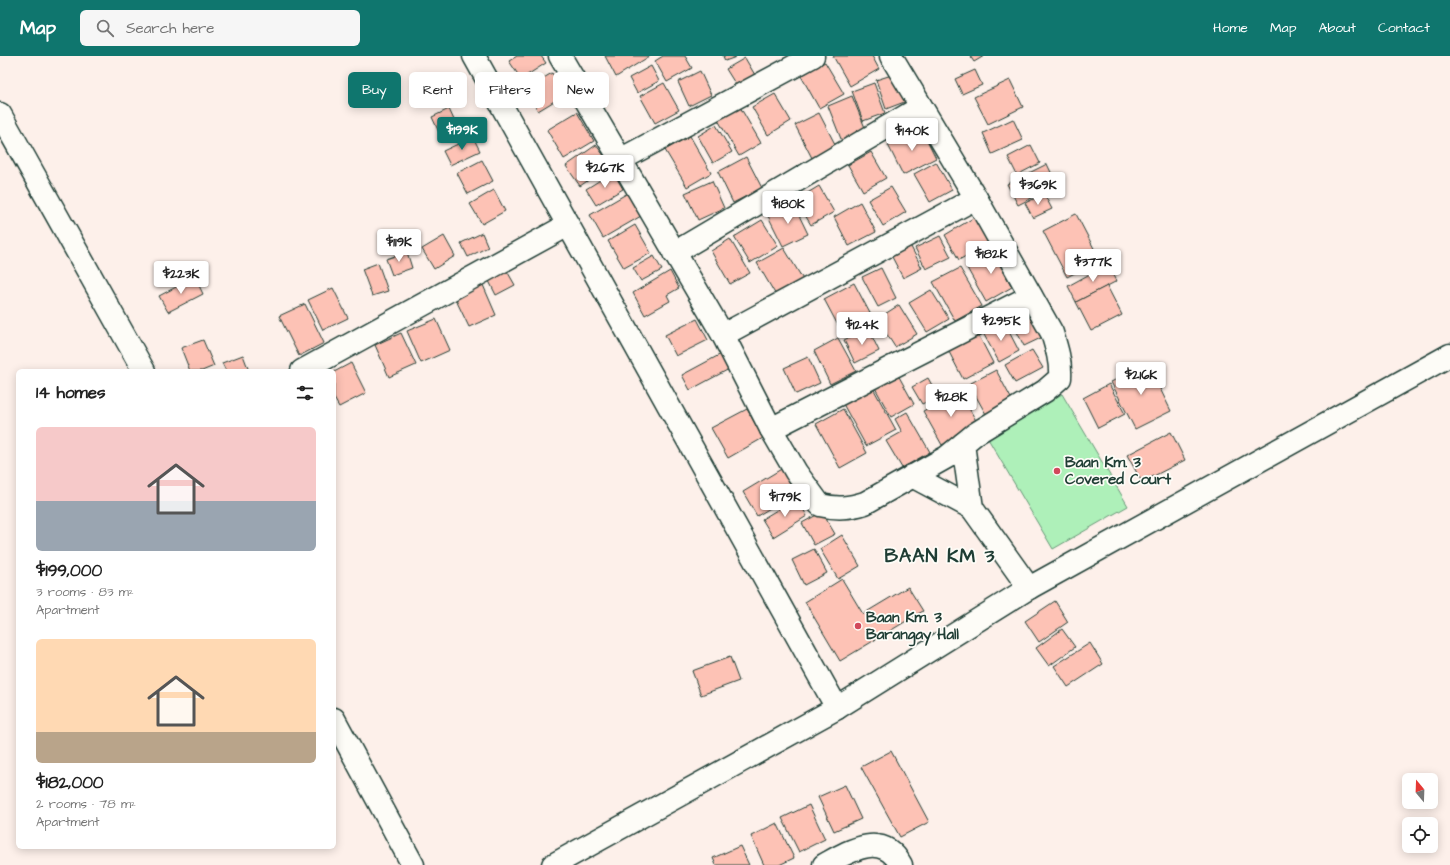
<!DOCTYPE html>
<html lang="en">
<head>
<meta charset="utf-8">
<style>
	:root { --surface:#fff; --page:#f6f6f6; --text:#222; --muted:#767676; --accent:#0f766e }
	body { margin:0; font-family:"Architects Daughter",sans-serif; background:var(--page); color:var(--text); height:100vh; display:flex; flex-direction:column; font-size:15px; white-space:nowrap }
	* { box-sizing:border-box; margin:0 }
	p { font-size:13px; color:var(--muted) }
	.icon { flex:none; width:22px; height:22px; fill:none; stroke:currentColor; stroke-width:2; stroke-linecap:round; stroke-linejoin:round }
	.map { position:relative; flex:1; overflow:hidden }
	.side { position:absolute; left:16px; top:313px; width:320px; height:480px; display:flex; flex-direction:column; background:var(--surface); border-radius:6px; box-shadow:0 2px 10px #0003 }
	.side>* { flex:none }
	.guide { position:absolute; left:348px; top:16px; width:380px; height:36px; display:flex; gap:8px }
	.needle { width:26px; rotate:341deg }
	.tools { position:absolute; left:1402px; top:717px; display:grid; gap:8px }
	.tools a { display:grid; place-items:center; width:36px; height:36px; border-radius:6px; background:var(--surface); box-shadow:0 2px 10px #0003; font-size:20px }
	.price { position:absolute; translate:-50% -34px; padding:0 9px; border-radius:4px; background:#fff; color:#222; font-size:13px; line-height:26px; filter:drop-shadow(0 1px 2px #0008) }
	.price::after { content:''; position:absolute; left:50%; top:24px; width:12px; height:9px; margin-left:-6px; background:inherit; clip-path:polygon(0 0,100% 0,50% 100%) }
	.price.current { background:var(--accent); color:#fff }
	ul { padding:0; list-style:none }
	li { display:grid; align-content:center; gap:8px; height:212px; padding:0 20px }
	li span { display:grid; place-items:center; height:124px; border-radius:6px; color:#555 }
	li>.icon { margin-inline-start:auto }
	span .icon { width:72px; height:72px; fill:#fffc; stroke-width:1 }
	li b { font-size:17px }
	h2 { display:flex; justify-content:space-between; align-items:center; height:48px; padding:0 20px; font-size:17px }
	.chip { padding:0 14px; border-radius:6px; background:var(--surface); box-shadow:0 2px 10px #0003; font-size:14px; line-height:36px }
	.chip.current { background:var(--accent); color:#fff }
	header { display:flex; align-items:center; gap:24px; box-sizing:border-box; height:56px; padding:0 20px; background:var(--accent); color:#fff }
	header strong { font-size:19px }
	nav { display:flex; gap:22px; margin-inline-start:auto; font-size:14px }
	.search { width:280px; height:36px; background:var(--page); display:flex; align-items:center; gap:10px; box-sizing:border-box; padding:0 14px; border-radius:6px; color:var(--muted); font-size:15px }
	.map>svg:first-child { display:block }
	.green { fill:#aef0b9; stroke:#669676 }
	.building { fill:#fdc2b5; stroke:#1f3d34 }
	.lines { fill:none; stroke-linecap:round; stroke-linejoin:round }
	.street-casing { stroke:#1f3d34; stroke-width:25 }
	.secondary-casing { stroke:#1f3d34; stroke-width:25 }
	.street { stroke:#fdfcf7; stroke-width:22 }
	.secondary { stroke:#fdfcf7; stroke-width:22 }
	.poi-dot { fill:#d1495b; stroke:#fdfcf7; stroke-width:1.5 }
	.labels { text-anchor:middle; stroke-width:3.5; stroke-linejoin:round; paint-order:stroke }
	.poi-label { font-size:15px; font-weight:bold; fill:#1f3d34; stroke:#fdfcf7; text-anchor:start }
	.district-label { font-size:19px; font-weight:bold; letter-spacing:1px; fill:#1f3d34; stroke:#fdfcf7 }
</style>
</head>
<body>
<header>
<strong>Map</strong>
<div class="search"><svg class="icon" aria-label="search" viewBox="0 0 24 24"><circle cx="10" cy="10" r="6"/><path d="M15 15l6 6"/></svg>Search here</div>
<nav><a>Home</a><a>Map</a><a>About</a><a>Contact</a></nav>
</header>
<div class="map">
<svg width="1450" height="809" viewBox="0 0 1450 809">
	<rect width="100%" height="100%" fill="#fdf0ea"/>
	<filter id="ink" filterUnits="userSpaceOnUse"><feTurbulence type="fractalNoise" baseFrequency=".025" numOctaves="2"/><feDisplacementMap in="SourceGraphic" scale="8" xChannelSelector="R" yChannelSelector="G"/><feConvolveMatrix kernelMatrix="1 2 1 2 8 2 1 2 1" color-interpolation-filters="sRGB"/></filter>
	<g filter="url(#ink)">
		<path class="green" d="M1062 338 1128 450 1053 493 987 381Z"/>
		<g class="building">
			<path d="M517 0H541L546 7 521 23 509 5Z"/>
			<path d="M605 0H650L616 21Z"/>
			<path d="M663 0H685L692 12 667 26 655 5Z"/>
			<path d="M723 0H735L736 1 725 5Z"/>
			<path d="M833 0H872L879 13 850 30Z"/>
			<path d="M970 0H984L974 6Z"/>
			<path d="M745 2 755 19 736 29 726 13Z"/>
			<path d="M825 6 844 38 819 52 801 20Z"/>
			<path d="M651 10 659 25 637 37 629 22Z"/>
			<path d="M975 14 982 29 962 38 955 23Z"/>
			<path d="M700 15 711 39 689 50 678 26Z"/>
			<path d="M552 17 566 38 538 55 525 33Z"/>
			<path d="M898 17 907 45 886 53 876 24Z"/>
			<path d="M1010 24 1023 51 988 68 974 41Z"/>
			<path d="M664 27 679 54 655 67 640 40Z"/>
			<path d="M874 27 885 57 863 65 852 35Z"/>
			<path d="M775 38 791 65 768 79 752 51Z"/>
			<path d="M852 40 868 79 843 88 828 50Z"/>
			<path d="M740 51 761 87 739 100 718 64Z"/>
			<path d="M449 53 459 75 442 83 432 61Z"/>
			<path d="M577 56 594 85 564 103 547 74Z"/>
			<path d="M819 57 836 90 812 102 795 69Z"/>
			<path d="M1013 63 1023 84 992 98 983 77Z"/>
			<path d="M716 69 732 96 713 107 698 80Z"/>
			<path d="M921 72 936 102 903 119 888 89Z"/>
			<path d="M690 80 711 117 687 131 665 94Z"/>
			<path d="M473 81 480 95 450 109 443 95Z"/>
			<path d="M596 89 611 109 580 130 566 110Z"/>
			<path d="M1031 89 1040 107 1017 119 1008 101Z"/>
			<path d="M871 96 886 122 863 135 848 109Z"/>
			<path d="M746 101 762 132 733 147 718 116Z"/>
			<path d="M482 104 493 125 468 138 457 117Z"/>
			<path d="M936 106 952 134 930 146 914 118Z"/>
			<path d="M1047 108 1057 129 1018 149 1007 128Z"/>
			<path d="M613 116 623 133 596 149 586 133Z"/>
			<path d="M712 125 724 152 698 164 685 137Z"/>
			<path d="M819 130 834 156 811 169 796 144Z"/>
			<path d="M891 131 906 156 883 170 868 144Z"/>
			<path d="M494 134 505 155 482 168 470 148Z"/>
			<path d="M628 137 641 160 603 182 590 159Z"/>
			<path d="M1044 138 1052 153 1033 162 1025 147Z"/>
			<path d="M860 146 876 176 849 190 834 161Z"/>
			<path d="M793 147 808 178 783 190 768 160Z"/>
			<path d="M1076 158 1100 204 1067 221 1043 175Z"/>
			<path d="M975 161 990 186 959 204 945 179Z"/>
			<path d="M762 164 778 190 750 207 734 181Z"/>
			<path d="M635 169 651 197 624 212 608 185Z"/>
			<path d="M482 177 488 191 468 201 461 187Z"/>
			<path d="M444 180 455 200 434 213 422 193Z"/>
			<path d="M940 180 951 201 926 213 915 192Z"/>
			<path d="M730 183 750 217 730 228 711 195Z"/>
			<path d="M910 189 922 212 903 222 891 199Z"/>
			<path d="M784 192 804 225 777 241 757 207Z"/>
			<path d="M1002 192 1009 204 1000 209 1012 231 986 246 967 212Z"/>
			<path d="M407 196 412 212 392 219 386 203Z"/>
			<path d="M654 200 662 214 641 225 633 212Z"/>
			<path d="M378 207 388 235 372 240 362 213Z"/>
			<path d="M1108 208 1117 225 1076 246 1068 230Z"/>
			<path d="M881 212 896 242 878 251 862 221Z"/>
			<path d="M960 212 982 250 955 265 933 226Z"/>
			<path d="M507 215 515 229 496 239 489 225Z"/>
			<path d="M670 215 679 232 667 239 670 245 645 259 633 237Z"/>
			<path d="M195 221 203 238 168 256 159 240Z"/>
			<path d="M854 227 872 261 842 277 824 243Z"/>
			<path d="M483 229 496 259 469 271 455 242Z"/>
			<path d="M1107 230 1122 259 1091 275 1076 246Z"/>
			<path d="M333 232 348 262 323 274 308 244Z"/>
			<path d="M931 234 949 263 927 276 909 247Z"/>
			<path d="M305 248 324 287 299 300 279 260Z"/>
			<path d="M899 249 917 278 895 291 877 263Z"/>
			<path d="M1031 250 1045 280 1024 290 1009 260Z"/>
			<path d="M436 263 450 294 421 307 407 275Z"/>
			<path d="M697 263 708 284 676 300 665 279Z"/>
			<path d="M1004 266 1019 295 999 306 983 277Z"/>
			<path d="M868 272 879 295 855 307 844 284Z"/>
			<path d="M401 277 416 309 389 321 375 289Z"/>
			<path d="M978 278 993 307 963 323 948 294Z"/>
			<path d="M838 282 856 315 830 328 814 295Z"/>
			<path d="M203 284 214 310 202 315H190L181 292Z"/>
			<path d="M1032 294 1043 312 1015 327 1005 309Z"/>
			<path d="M723 297 731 312 690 334 682 319Z"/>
			<path d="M243 299 249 315H226L222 307Z"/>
			<path d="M808 301 820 327 796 338 784 312Z"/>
			<path d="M351 307 366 337 339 351 334 342V316Z"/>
			<path d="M1148 308 1171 355 1135 373 1111 326Z"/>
			<path d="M996 314 1013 346 987 360 969 328Z"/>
			<path d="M897 317 914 348 891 361 874 330Z"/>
			<path d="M928 322 938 340 922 348 912 331Z"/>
			<path d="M1109 328 1125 358 1098 372 1083 342Z"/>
			<path d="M873 332 896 374 866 390 843 348Z"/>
			<path d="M960 336 979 370 942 389 923 355Z"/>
			<path d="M747 353 763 382 728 402 711 372Z"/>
			<path d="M843 353 867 397 840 412 816 368Z"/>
			<path d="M907 356 930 396 902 412 886 385 902 376 895 363Z"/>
			<path d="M1171 376 1185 404 1142 426 1127 399Z"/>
			<path d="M783 412 797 436 757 460 743 436Z"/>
			<path d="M797 442 807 460 773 481 762 463Z"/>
			<path d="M822 456 835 478 814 489 802 467Z"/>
			<path d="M842 479 860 510 838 523 820 493Z"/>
			<path d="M814 493 827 517 804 529 792 504Z"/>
			<path d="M842 523 863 558 908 531 923 555 840 605 805 546Z"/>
			<path d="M1055 545 1068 566 1039 586 1025 565Z"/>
			<path d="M1062 573 1075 591 1049 610 1036 592Z"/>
			<path d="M1090 587 1103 608 1068 631 1054 610Z"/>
			<path d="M730 601 739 625 701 639 692 615Z"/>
			<path d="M891 695 929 766 900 781 861 711Z"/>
			<path d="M845 729 861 763 834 775 818 741Z"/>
			<path d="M809 749 825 783 799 796 782 762Z"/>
			<path d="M777 767 794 802 779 809H764L751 780Z"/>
			<path d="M740 790 749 809H716L713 802Z"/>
		</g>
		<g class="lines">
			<g class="street-casing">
				<g id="street">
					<path d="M474 0 837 652"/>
					<path d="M560 0 723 279 771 373 796 416 820 449C837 453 849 452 865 447L947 401 975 378 1045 335 1060 322C1061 306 1057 293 1052 277L976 142 891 0"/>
					<path d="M0 58 144 315"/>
					<path d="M620 104 813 0"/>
					<path d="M674 197 921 51"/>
					<path d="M723 279 976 142"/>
					<path d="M302 315 568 169"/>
					<path d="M771 373 1031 240"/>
					<path d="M963 388 972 452"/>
					<path d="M912 420 972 452 1029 532"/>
					<path d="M334 663 413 809"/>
					<path d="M824 809C849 795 882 774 901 809"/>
				</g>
			</g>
			<g class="secondary-casing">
				<path id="secondary" d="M553 809 837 652 1029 532 1450 299"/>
			</g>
			<use href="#street" class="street"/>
			<use href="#secondary" class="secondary"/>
		</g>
	</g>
	<g class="poi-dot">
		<circle cx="1057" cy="415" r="4"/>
		<circle cx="858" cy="570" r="4"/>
	</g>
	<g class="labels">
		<g class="poi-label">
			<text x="1065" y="411">Baan Km. 3<tspan x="1065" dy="17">Covered Court</tspan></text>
			<text x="866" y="566">Baan Km. 3<tspan x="866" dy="17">Barangay Hall</tspan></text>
		</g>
		<g class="district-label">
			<text x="940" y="506">BAAN KM 3</text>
		</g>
	</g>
</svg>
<div class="tools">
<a><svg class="needle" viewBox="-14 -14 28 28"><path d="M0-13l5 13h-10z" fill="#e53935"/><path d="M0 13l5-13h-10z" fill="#767676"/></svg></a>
<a><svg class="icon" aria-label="locate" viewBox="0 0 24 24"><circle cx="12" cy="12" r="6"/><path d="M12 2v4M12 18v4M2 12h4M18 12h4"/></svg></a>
</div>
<b class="price current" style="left:462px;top:95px">$199K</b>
<b class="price" style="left:912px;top:96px">$140K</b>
<b class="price" style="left:605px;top:133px">$267K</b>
<b class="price" style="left:1038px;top:150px">$369K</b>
<b class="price" style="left:788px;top:169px">$180K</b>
<b class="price" style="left:399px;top:207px">$119K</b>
<b class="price" style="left:991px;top:219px">$182K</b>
<b class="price" style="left:1093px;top:227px">$377K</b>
<b class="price" style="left:181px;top:239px">$223K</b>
<b class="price" style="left:1001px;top:286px">$295K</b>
<b class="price" style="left:862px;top:290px">$124K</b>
<b class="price" style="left:1141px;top:340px">$216K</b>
<b class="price" style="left:951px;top:362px">$128K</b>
<b class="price" style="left:785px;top:462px">$179K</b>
<div class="guide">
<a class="chip current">Buy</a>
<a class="chip">Rent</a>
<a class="chip">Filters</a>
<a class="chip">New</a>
</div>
<section class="side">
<h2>14 homes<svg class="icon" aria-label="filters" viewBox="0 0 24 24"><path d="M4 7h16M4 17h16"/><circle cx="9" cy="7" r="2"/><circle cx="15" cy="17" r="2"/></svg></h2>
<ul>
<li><span style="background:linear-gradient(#f6c9c9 60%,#9aa5b1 0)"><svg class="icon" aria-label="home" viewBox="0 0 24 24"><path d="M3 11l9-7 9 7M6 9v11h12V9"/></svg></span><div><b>$199,000</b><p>3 rooms · 83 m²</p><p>Apartment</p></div></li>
<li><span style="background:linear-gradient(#ffd9b3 75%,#b9a48a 0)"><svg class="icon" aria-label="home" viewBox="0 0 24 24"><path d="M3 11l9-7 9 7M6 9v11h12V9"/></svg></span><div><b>$182,000</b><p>2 rooms · 78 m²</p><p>Apartment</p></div></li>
</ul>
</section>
</div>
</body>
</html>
